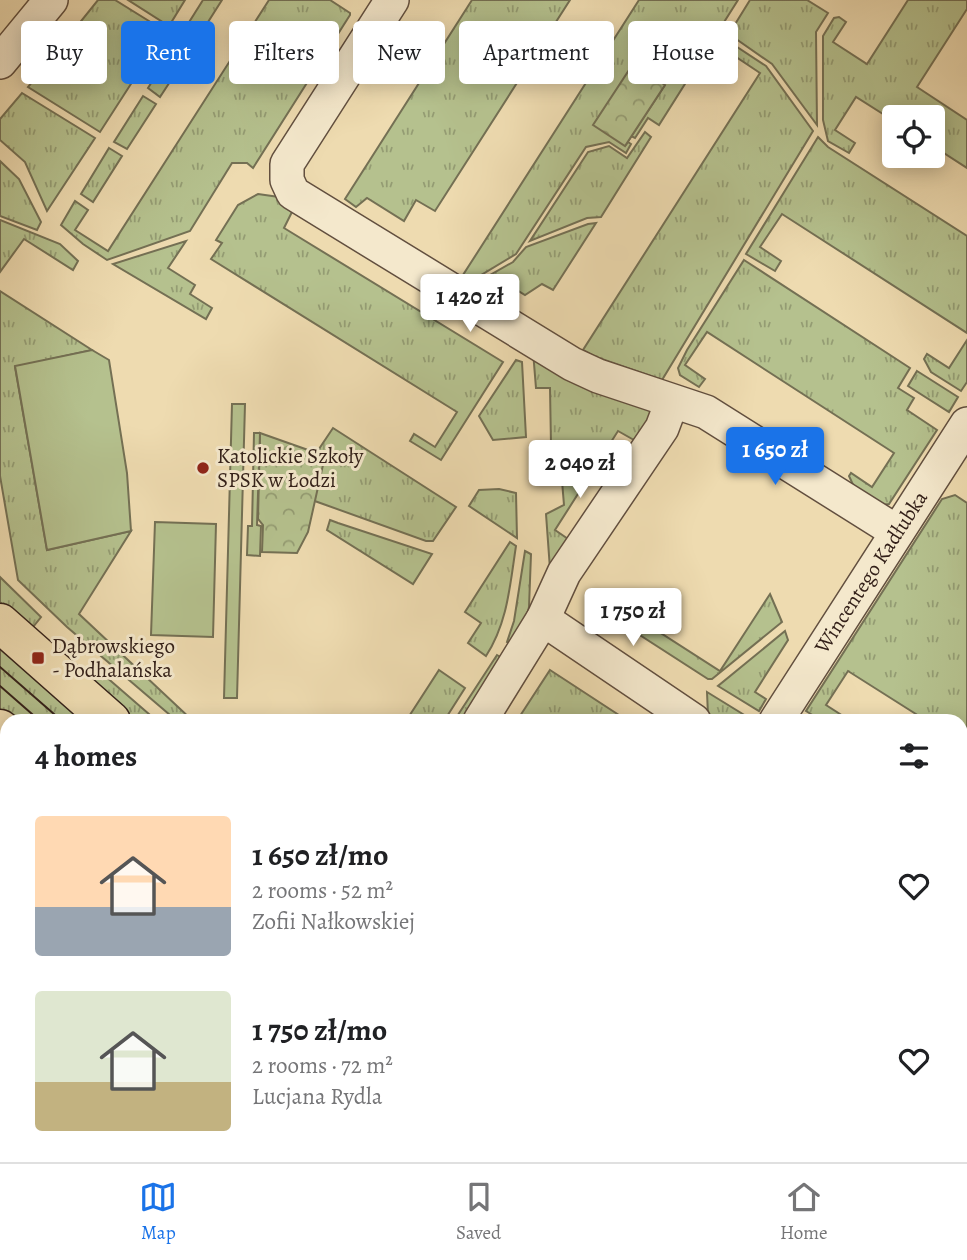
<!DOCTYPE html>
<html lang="en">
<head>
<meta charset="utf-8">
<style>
	:root { --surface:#fff; --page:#f6f6f6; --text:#202124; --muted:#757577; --line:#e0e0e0; --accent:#1a73e8 }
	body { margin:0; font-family:Alegreya,serif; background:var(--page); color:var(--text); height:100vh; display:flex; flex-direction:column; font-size:26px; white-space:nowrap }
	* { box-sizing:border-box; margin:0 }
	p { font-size:23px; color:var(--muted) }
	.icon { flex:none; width:38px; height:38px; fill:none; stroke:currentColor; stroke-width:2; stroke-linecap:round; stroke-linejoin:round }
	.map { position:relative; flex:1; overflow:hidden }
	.side { position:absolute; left:0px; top:714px; width:968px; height:448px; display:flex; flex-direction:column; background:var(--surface); border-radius:21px 21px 0 0; box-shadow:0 4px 18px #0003 }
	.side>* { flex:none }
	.guide { position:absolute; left:21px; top:21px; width:926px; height:63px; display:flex; gap:14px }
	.fabs { position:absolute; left:882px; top:105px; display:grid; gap:14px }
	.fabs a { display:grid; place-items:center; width:63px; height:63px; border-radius:7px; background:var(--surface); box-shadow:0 4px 18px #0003; font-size:35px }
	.price { position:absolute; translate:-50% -60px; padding:0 16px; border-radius:7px; background:#fff; color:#222; font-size:23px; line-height:46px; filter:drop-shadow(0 2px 4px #0008) }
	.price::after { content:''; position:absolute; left:50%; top:42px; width:21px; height:16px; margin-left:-10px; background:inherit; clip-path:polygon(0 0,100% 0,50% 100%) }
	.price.selected { background:var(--accent); color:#fff }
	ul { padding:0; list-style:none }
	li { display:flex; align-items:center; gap:21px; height:175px; padding:0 35px }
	li span { display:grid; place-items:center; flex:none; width:196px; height:140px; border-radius:7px; color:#555 }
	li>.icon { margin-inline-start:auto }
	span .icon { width:84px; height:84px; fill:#fffc; stroke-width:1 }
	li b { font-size:30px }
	h2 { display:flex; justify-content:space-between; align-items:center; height:84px; padding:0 35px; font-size:30px }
	.chip { padding:0 24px; border-radius:7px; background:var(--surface); box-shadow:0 4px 18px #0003; font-size:24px; line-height:63px }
	.chip.selected { background:var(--accent); color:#fff }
	.menu { display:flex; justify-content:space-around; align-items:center; height:98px; border-top:2px solid var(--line); background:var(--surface); font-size:19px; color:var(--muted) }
	.menu a { display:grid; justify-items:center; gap:4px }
	.menu .selected { color:var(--accent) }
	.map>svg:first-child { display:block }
	.grass { fill:url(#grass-tufts); stroke:#747054; stroke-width:2 }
	.park { fill:url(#park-crowns); stroke:#747054; stroke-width:2 }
	.pitch { fill:#b5c18e; stroke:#747054; stroke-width:2 }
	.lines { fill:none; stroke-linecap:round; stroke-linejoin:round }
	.minor-casing { stroke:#624f3f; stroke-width:36 }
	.major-casing { stroke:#332019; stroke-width:41 }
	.minor { stroke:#f4e8cc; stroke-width:33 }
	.major { stroke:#eedbb0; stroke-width:38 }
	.tram { stroke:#332019; stroke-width:2 }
	.poi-dot { fill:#8f2418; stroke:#f4e8cc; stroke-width:2.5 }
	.labels { text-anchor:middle; stroke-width:6; stroke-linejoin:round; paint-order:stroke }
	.poi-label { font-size:21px; fill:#332019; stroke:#f4e8cc; text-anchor:start }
	.street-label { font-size:21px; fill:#332019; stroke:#f4e8cc }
</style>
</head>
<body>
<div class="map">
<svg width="967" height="1162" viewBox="0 0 967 1162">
	<defs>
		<pattern id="grass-tufts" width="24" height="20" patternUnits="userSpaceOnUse" patternTransform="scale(1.75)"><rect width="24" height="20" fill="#b5c18e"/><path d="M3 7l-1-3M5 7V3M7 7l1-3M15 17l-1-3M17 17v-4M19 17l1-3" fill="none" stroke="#949c73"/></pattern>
		<pattern id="park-crowns" width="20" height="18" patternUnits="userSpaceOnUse" patternTransform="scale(1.75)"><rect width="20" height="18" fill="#b5c18e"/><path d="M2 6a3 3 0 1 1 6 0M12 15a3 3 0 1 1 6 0" fill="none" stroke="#949c73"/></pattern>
	</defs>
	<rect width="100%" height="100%" fill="#eedbb0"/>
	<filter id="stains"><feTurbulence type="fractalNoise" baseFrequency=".00286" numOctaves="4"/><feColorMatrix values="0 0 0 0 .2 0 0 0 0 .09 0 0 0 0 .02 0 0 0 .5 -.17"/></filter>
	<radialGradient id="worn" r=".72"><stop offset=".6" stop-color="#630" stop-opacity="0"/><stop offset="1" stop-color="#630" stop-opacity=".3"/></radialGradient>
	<g class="grass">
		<path d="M98 0H115L165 31 100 132 28 87Z"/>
		<path d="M128 0H185L169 26Z"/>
		<path d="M203 0H222L194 44 181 35Z"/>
		<path d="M269 0H330L350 13V15L253 168 247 163H232L190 231 107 260 83 244 61 225 75 201 88 210 75 230 108 251Z"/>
		<path d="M472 0H570L435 211 416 200 404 221 367 198 356 207 345 199Z"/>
		<path d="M639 0H738L659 125 648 118 635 138 631 136 665 85 625 146 628 142 631 144 626 153 609 142 586 147 516 254 481 275 470 279 463 275Z"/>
		<path d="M750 0H807L828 13 816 32 817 125 772 64 729 34Z"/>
		<path d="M908 0H967V9L917 87 967 120V168L933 146V117H894V121L856 97 835 130 855 143 849 153 828 141 823 120V36L834 18 839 17 846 22 833 42 867 64Z"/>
		<path d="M725 39 766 66 813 131 662 380 596 357 583 350 760 73 727 51 716 68 709 63Z"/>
		<path d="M177 42 190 51 160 97 148 88Z"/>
		<path d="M22 93 95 138 47 211 25 162 0 140V119Z"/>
		<path d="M143 96 156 104 127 149 114 142Z"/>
		<path d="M645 132 651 137 601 217 587 218 530 241 588 152 609 146 627 158Z"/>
		<path d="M818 137 828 147 967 236V333L782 214 760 247 781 261 775 271 746 254Z"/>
		<path d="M109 148 122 156 93 202 81 194Z"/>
		<path d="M0 161 19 179 41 222 37 230 0 216Z"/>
		<path d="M258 194 286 198 296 204 284 228 503 362 441 460 410 441 414 434 435 447 457 412 211 259 222 243 216 240 238 205Z"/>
		<path d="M0 220 60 244 78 261 73 270 24 239 0 272Z"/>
		<path d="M596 223 553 290 542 284 525 295 496 277 487 290 476 283 513 262 526 247 588 224Z"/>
		<path d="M186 241 168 268 195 285 190 294 212 308 206 319 113 264Z"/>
		<path d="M744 260 910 368 898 388 914 398 907 410 937 430 889 504 882 505 855 489 849 476 851 473 872 487 894 453 707 332 685 365 705 379 699 387 680 375 678 368 687 350Z"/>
		<path d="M0 291 92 350 15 367 47 550 131 531 79 614 193 721H177L67 627 18 580 0 476Z"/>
		<path d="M967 340V382L961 391 931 372 924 359 927 354 949 368Z"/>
		<path d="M533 351 650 404 655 414 634 440 618 431 555 530 571 541 550 569 546 514 564 505 559 445H551L550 388H536Z"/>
		<path d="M516 360 522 362 526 437 493 440 479 416Z"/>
		<path d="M917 371 958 397 949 412 908 386Z"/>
		<path d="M333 428 456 507 433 541H426L312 500 321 468 317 452Z"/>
		<path d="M499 489 516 493 517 538 469 506 479 490Z"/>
		<path d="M955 495 967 503V747L961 743V721H927L848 671 826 705 846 718 845 721H822L806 711 942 499Z"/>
		<path d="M330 520 338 523 432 554 413 584 327 530Z"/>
		<path d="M510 542 516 546C510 584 508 622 486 656L468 643 481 623 465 612Z"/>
		<path d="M525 551 531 554 529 607 525 627 514 646 507 642 514 621Z"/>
		<path d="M0 577 41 617 29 632 0 602Z"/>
		<path d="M770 594 782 622 712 679H708L601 610 603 596 720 671Z"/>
		<path d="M785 631 788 640 755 692 766 699 759 711 718 686Z"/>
		<path d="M0 643 90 721H13L0 710Z"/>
		<path d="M497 655 506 660 467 721H454Z"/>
		<path d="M97 669 157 721H129L85 682Z"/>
		<path d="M439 670 465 688 444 721H406Z"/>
		<path d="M550 670 628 721H570L564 717 561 721 518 719Z"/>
		<path d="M707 692 754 721H719L708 715Z"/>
		<path d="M0 785 7 790V904L0 898Z"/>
		<path d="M961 1047 967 1051V1162H940L929 1155H961Z"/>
		<path d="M185 1155H227L230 1162H180Z"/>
		<path d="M509 1155H587L595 1162H517Z"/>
		<path d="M671 1155H729L737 1162H679Z"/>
		<path d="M826 1155H915L926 1162H835Z"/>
	</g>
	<g class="park">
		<path d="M633 64 665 85 625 146 593 125Z"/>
		<path d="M260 433 325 456 308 532 297 553 262 552 263 525 258 519Z"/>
	</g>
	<g class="pitch">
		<path d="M92 350 109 360 127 473 131 531 47 550 15 366Z"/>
		<path d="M232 404H245L237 698H224Z"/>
		<path d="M254 433H260L257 525 261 526 260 556 247 555 248 526H252Z"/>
		<path d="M155 522 216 524 213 637 151 635Z"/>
	</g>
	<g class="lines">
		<g class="minor-casing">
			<g id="minor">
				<path d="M392 0 287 164V180L293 193 572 364 598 376 706 412 897 532"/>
				<path d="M0 62 51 0"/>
				<path d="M543 619 694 721"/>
				<path d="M480 721 543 619 564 573 662 428 671 404"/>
				<path d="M776 721 967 424"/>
				<path d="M961 891 967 895"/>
				<path d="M0 1048 7 1038"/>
			</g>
		</g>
		<g class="major-casing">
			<g id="major">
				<path d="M0 623 111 721"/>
				<path d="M0 729 7 735"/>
				<path d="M489 1155 497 1162"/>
				<path d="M607 1155 615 1162"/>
			</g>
		</g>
		<use href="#minor" class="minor"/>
		<use href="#major" class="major"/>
		<g class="tram">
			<path d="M0 667 62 721"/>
			<path d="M0 686 40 721"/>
			<path d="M536 1155 544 1162"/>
			<path d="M558 1155 566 1162"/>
		</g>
	</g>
	<g class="poi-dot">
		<circle cx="203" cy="468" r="7"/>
		<rect x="31" y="651" width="14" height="14" rx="3.5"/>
	</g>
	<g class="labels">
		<g class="poi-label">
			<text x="217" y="463">Katolickie Szkoły<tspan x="217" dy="24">SPSK w Łodzi</tspan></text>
			<text x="52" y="653">Dąbrowskiego<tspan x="52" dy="24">- Podhalańska</tspan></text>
		</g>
		<g class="street-label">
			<text transform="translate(871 572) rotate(-57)" y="7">Wincentego Kadłubka</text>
		</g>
	</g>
	<rect width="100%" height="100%" filter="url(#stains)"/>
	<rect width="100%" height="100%" fill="url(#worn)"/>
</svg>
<div class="fabs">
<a><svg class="icon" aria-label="locate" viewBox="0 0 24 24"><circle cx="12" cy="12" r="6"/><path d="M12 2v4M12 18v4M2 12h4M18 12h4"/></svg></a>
</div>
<b class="price" style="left:470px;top:334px">1 420 zł</b>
<b class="price selected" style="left:775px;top:487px">1 650 zł</b>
<b class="price" style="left:580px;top:500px">2 040 zł</b>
<b class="price" style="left:633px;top:648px">1 750 zł</b>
<div class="guide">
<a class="chip">Buy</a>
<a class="chip selected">Rent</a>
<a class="chip">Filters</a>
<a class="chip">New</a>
<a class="chip">Apartment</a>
<a class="chip">House</a>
</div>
<section class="side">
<h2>4 homes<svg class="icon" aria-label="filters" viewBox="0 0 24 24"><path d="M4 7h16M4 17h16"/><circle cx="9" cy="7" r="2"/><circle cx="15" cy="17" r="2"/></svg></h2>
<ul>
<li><span style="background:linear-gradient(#ffd9b3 65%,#9aa5b1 0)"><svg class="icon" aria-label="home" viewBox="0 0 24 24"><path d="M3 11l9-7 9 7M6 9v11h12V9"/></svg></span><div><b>1 650 zł/mo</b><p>2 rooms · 52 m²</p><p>Zofii Nałkowskiej</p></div><svg class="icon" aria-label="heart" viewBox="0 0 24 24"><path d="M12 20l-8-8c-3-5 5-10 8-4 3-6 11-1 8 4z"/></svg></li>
<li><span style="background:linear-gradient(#dfe7d0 65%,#c2b280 0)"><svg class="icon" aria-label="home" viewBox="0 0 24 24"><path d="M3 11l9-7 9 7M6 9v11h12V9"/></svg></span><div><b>1 750 zł/mo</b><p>2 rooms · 72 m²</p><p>Lucjana Rydla</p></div><svg class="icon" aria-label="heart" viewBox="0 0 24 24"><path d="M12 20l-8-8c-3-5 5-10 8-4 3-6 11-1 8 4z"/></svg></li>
</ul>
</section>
</div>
<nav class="menu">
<a class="selected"><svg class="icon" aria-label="map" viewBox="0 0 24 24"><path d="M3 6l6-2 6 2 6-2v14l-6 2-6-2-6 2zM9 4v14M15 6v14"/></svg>Map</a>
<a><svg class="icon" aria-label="saved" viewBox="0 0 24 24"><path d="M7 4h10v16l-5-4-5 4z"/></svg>Saved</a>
<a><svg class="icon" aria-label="home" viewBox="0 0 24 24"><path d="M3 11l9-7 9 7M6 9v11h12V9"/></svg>Home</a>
</nav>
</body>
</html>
